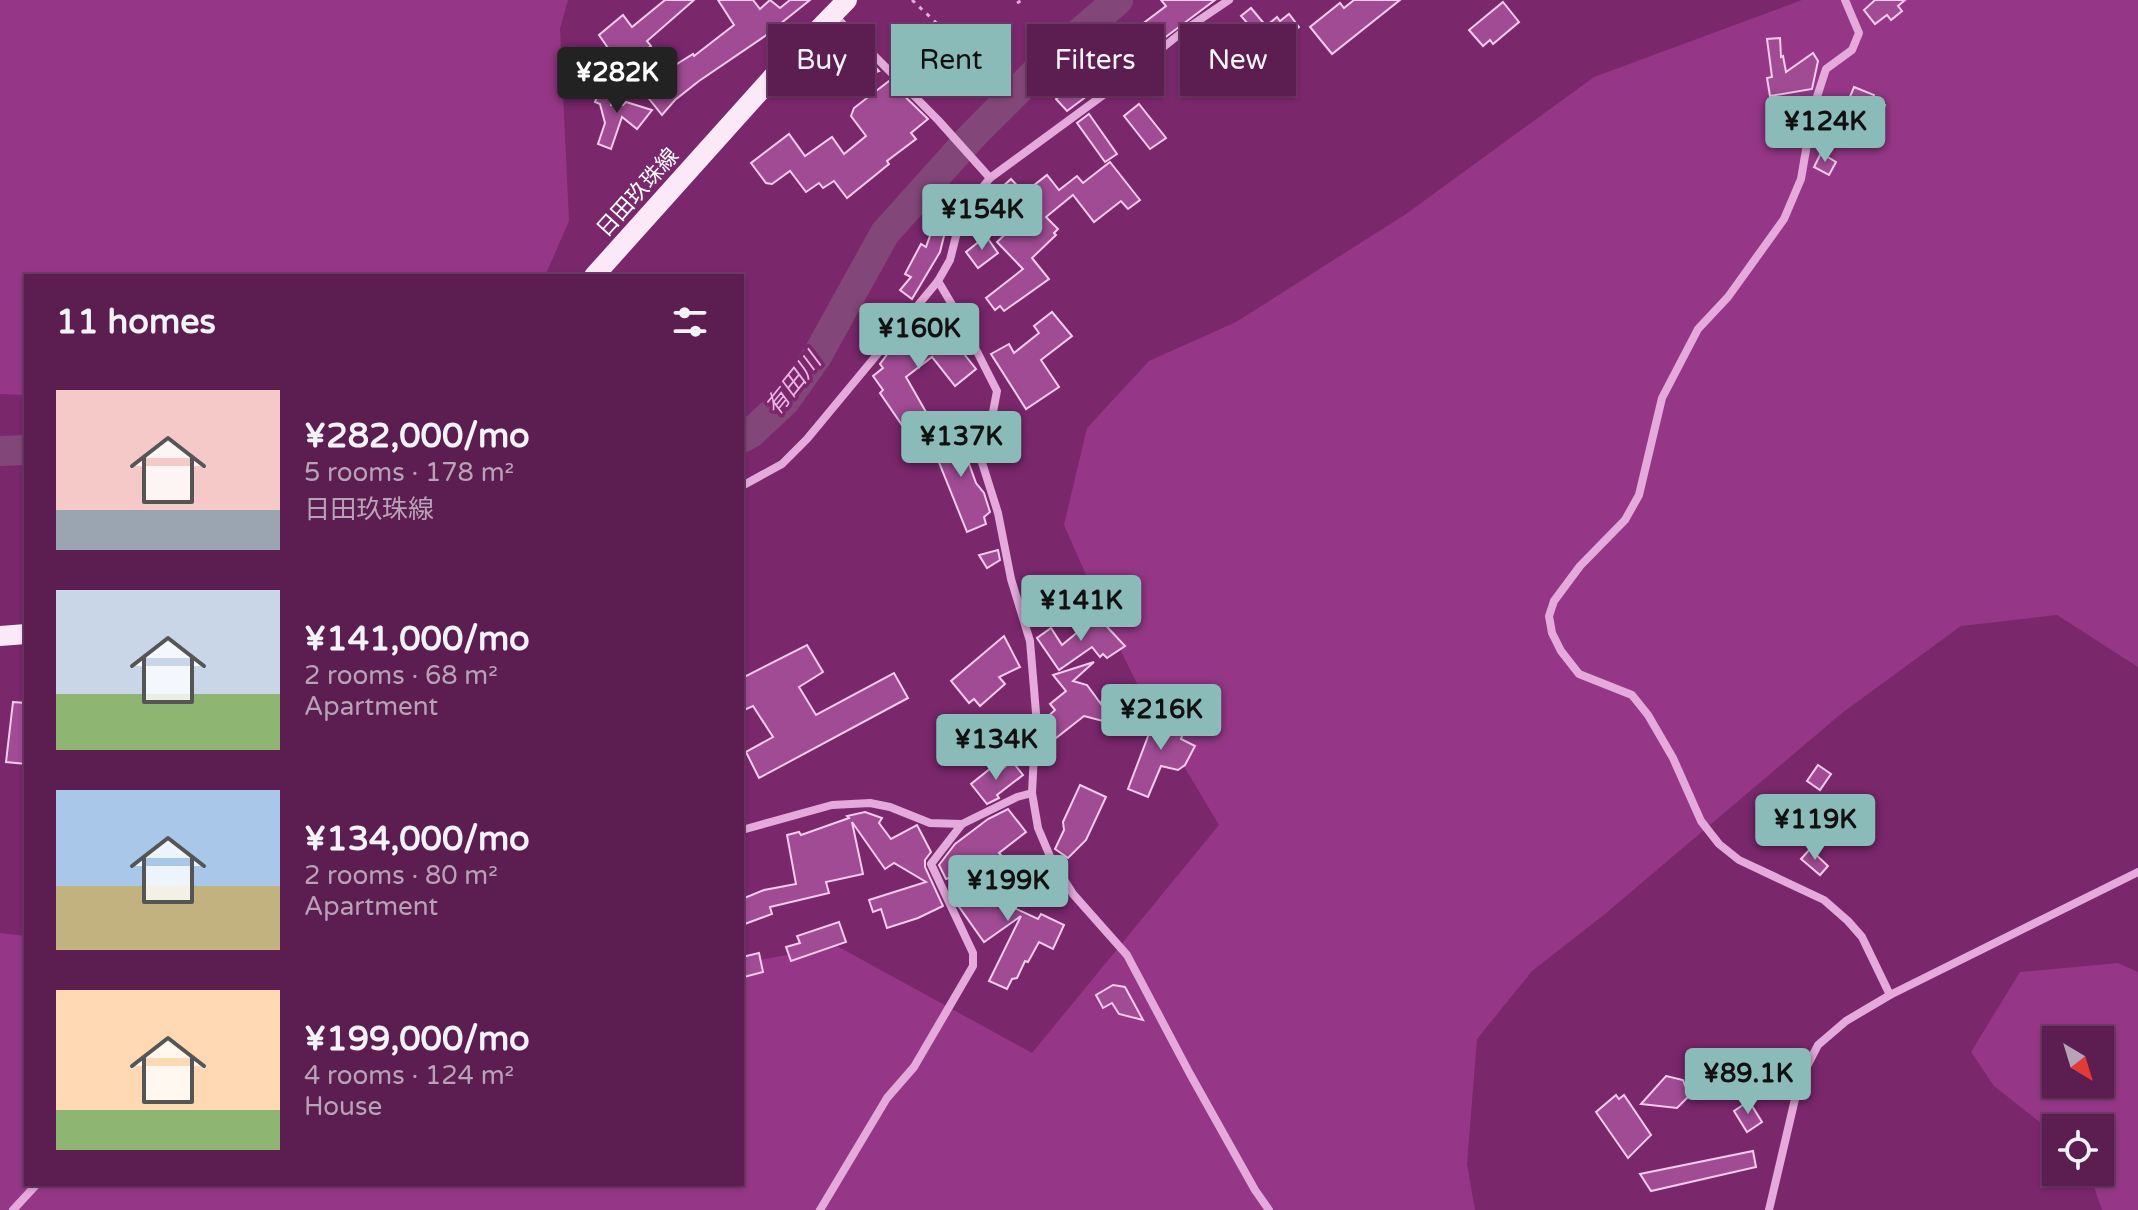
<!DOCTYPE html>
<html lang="en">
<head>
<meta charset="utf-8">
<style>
	:root { --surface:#5c1d51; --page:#622658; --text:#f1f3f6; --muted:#b8a2b7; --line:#713b68; --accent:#8bbbb9 }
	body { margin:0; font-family:"Varela Round","Noto Sans JP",sans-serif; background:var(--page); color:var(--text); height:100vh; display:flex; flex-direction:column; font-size:30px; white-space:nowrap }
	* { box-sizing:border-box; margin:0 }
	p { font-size:26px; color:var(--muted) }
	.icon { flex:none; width:44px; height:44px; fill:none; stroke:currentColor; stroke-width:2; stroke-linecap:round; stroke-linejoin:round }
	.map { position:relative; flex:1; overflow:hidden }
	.side { position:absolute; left:24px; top:274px; width:720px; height:912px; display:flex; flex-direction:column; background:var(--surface); border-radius:0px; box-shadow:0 2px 6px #0004,0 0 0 2px var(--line) }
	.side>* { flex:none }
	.banner { position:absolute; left:768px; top:24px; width:760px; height:72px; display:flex; gap:16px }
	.needle { width:52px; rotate:142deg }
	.tools { position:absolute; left:2042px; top:1026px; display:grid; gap:16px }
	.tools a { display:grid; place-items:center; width:72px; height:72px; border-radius:0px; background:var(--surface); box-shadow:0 2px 6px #0004,0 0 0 2px var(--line); font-size:40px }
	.price { position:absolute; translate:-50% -68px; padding:0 18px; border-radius:8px; background:var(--accent); color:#111; font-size:26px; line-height:52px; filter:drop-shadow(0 2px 4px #0008) }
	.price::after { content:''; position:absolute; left:50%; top:48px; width:24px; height:18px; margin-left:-12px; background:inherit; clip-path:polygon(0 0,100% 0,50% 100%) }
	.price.selected { background:#222; color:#fff }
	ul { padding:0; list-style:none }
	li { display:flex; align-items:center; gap:24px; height:200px; padding:0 32px }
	li span { display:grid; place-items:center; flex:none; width:224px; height:160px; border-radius:0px; color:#555 }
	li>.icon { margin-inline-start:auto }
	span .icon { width:96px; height:96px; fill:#fffc; stroke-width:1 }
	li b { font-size:34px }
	h2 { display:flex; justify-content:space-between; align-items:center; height:96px; padding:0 32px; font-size:34px }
	.chip { padding:0 28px; border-radius:0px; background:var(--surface); box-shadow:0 2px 6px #0004,0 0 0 2px var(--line); font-size:28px; line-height:72px }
	.chip.selected { background:var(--accent); color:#111 }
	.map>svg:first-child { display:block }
	.green { fill:#953786; fill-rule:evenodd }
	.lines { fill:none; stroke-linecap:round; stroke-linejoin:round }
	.river { stroke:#834678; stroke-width:30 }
	.building { fill:#a04b93; stroke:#f3cced; stroke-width:2 }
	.path { stroke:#e3aadb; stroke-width:3; stroke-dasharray:4 6; stroke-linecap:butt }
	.minor { stroke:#e3aadb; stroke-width:8 }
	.primary { stroke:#fce9f8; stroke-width:20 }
	.labels { text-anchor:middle; stroke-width:7; stroke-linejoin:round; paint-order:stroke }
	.street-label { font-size:22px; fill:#fff; stroke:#7a276c }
	.water-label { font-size:24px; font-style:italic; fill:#ebb5e3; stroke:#7a276c }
</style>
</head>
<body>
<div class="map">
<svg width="2138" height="1210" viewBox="0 0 2138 1210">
	<rect width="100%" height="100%" fill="#7a276c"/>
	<g class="green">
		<path d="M0 0H568L560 29 569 221 545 276H26V395L0 394Z"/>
		<path d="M1802 0H2138V667L2057 615 1961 626 1842 713 1605 914 1532 971 1477 1039 1467 1164 1475 1210H0V933L26 936V1184H742V963L837 946 1032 1053 1219 825 1148 706 1110 629 1064 525 1087 428 1149 361 1236 322 1406 214 1594 77Z"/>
		<path d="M2118 963 2138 972V1210H2102L2089 1172H2100V1128H2056V1135L1994 1086 1971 1052 2020 972ZM2100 1040V1084H2056V1040Z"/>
	</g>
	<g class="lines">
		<g class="river">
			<path d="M742 438 751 433 785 401 817 356 885 233 973 135 1050 58 1118 0"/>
			<path d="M0 451 26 450"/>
		</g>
	</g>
	<g class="building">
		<path d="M665 0H694L647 41 651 46 624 67 615 55 613 90 592 62 608 48 599 35 623 15 632 27Z"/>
		<path d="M718 0H753L760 9 770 0 780 8 790 0H810L765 36 699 81 675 100 662 115 642 90 669 69 693 54 694 56 734 25Z"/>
		<path d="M1161 0H1215L1067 111 1056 99 1084 76 1082 74 1108 50 1166 6Z"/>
		<path d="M1354 0H1400L1332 54 1310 27 1340 3 1344 8Z"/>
		<path d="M1875 0H1905L1898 6 1902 11 1891 20 1887 15 1875 24 1864 10Z"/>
		<path d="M1503 2 1519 22 1493 44 1490 40 1483 46 1469 30Z"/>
		<path d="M1251 8 1266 26 1277 17 1280 21 1289 14 1299 27 1285 38 1291 46 1265 65 1277 78 1257 93 1227 59 1256 33 1241 16Z"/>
		<path d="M1780 38 1781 57 1783 56 1786 72 1813 53 1818 61 1812 89 1770 96 1767 78 1772 77 1767 39Z"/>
		<path d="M860 51 879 71 854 80 849 73H832Z"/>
		<path d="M889 81 928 119 911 133 916 139 887 161 889 164 847 198 834 181 823 188 819 183 806 192 790 171 772 184 766 183 751 163 789 134 805 156 832 137 844 154 866 136 851 116 854 108Z"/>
		<path d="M603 82 612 92 611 106 615 95 623 105 626 102 652 110 637 129 622 117 611 149 598 144 605 123 600 104 595 102Z"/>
		<path d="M1854 87 1874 95 1872 100 1885 105 1880 117 1847 104Z"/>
		<path d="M1139 104 1166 138 1150 149 1124 116Z"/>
		<path d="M1089 114 1117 154 1105 162 1077 123Z"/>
		<path d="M1821 153 1836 162 1829 175 1814 167Z"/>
		<path d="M1110 162 1140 200 1128 209 1121 201 1094 222 1073 195 1046 217 1058 229 1054 233 1056 235 1032 258 1049 279 1004 311 1000 306 995 310 986 298 1023 269 997 242 1016 224 991 197 1011 179 1024 193 1047 175 1059 190 1077 176 1083 183Z"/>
		<path d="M945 232 940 252 912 299 900 290 911 277 905 274 921 244 926 247 931 233Z"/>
		<path d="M986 236 998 253 978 268 966 252Z"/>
		<path d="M1052 312 1072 336 1041 360 1059 387 1026 409 991 354 1009 344 1014 353 1039 333 1034 326Z"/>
		<path d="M938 321 976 369 955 386 932 357 906 377 934 426 906 431 880 393 883 390 873 376 883 368 880 364 894 345 923 324 927 329Z"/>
		<path d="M955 425 976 483 984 493 990 512 984 517 986 524 967 532 930 440Z"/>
		<path d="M998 550 1000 560 987 568 979 555Z"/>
		<path d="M1097 616 1125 646 1107 658 1103 654 1100 657 1092 647 1059 670 1037 638 1051 628 1062 645Z"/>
		<path d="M1004 636 1020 667 999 677 1005 684 980 706 974 699 969 703 951 681Z"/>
		<path d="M807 645 823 672 799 687 816 715 894 673 908 698 759 778 746 752 773 737 753 706 742 711V678Z"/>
		<path d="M1094 662 1073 681 1087 685 1101 704 1105 690 1127 696 1125 700 1134 703 1125 733 1106 727 1107 722 1084 716 1056 738 1043 721 1055 710 1050 704 1066 691 1053 675Z"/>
		<path d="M13 702 26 703V764L6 762Z"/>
		<path d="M1158 710 1187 721 1181 739 1195 746 1185 765 1178 770 1161 766 1148 797 1128 789Z"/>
		<path d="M1012 761 1023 775 997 795 999 798 987 804 971 784 991 768 996 774Z"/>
		<path d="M1818 765 1831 774 1820 790 1807 781Z"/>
		<path d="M1080 785 1106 797 1086 840 1068 858 1055 849 1064 830 1063 822Z"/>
		<path d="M1008 809 1026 832 999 853 1005 860 946 879 939 865 955 844 988 819Z"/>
		<path d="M865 812 882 818 879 823 891 839 917 825 931 852 925 860V867L943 906 918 918 887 928 881 909 873 912 869 900 926 882 894 863 885 869 852 822 863 874 826 882 829 893 770 907 772 914 742 925V899L764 890 796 884 787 835 799 832 801 835 849 818 847 816Z"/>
		<path d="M1810 849 1828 866 1820 875 1801 859Z"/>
		<path d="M1008 864 1028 889 1008 905 1038 919 1041 914 1064 925 1053 949 1039 942 1028 962 1025 961 1017 978 1012 979 1007 989 989 981 1021 916 984 942 957 904Z"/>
		<path d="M839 922 846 942 791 961 786 947 800 943 797 936Z"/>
		<path d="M759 953 763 972 744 977 742 957Z"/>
		<path d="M1113 985 1125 987 1143 1020 1119 1014 1112 1003 1103 1008 1096 995Z"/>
		<path d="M1666 1076 1683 1080 1689 1096 1677 1108 1641 1104Z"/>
		<path d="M1616 1095 1619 1099 1624 1095 1651 1135 1628 1158 1596 1112Z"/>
		<path d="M1749 1101 1762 1122 1747 1132 1734 1111Z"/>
		<path d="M1753 1151 1756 1167 1651 1191 1640 1174Z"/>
	</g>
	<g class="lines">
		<g class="path">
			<path d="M912 0 962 47"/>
			<path d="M1017 3 1022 0"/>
		</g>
		<g class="minor">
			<path d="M1845 0 1859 33 1852 50 1826 69 1813 109 1801 179 1784 219 1728 297 1698 329 1662 398 1639 495 1625 520 1580 566 1554 601 1549 616 1552 633 1561 651 1579 674 1632 695 1648 715 1673 758 1701 821 1719 844 1739 860 1824 900 1848 921 1862 937 1890 995"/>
			<path d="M833 14 938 120 990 178"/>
			<path d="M938 281 960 318 997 391 993 412 983 432 979 453 998 513 1011 579 1030 641 1036 713 1032 793 1038 828 1052 861 1073 894 1127 955 1190 1074 1255 1190 1269 1210"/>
			<path d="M742 486 782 464 807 439 938 281 950 260 958 228 967 207 990 178 1106 93 1186 29 1229 0"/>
			<path d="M742 830 832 805 870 803 890 807 930 823 962 824"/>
			<path d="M13 1210 37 1184"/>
			<path d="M820 1210 887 1098 914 1067 973 966V953L931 864 962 824 1017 797 1032 793"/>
			<path d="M1769 1210 1799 1082 1818 1045 1846 1021 1890 995 2138 872"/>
		</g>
		<g class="primary">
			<path d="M594 276 778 71 847 0"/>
			<path d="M0 636 26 634"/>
		</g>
	</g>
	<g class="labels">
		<g class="street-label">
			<text transform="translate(637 192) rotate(-48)" y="8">日田玖珠線</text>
		</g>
		<g class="water-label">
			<text transform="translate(793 384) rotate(-51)" y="8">有田川</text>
		</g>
	</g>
</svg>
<div class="tools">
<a><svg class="needle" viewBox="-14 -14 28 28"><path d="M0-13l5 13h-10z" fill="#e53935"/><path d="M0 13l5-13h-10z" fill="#b8a2b7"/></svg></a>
<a><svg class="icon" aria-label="locate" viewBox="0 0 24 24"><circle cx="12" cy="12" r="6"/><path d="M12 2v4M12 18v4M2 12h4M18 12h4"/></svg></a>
</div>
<b class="price selected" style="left:617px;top:115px">¥282K</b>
<b class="price" style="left:1825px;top:164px">¥124K</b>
<b class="price" style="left:982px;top:252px">¥154K</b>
<b class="price" style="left:919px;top:371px">¥160K</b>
<b class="price" style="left:961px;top:479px">¥137K</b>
<b class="price" style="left:1081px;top:643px">¥141K</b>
<b class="price" style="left:1161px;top:752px">¥216K</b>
<b class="price" style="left:996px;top:782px">¥134K</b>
<b class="price" style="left:1815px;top:862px">¥119K</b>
<b class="price" style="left:1008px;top:923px">¥199K</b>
<b class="price" style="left:1748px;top:1116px">¥89.1K</b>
<div class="banner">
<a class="chip">Buy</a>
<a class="chip selected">Rent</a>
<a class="chip">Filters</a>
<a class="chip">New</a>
</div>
<section class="side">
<h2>11 homes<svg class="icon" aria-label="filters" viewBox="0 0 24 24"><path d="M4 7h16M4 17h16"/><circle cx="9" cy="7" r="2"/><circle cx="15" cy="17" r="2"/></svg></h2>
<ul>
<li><span style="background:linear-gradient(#f6c9c9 75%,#9aa5b1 0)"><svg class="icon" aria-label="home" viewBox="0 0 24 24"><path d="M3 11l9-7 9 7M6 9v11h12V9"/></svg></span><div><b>¥282,000/mo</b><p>5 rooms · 178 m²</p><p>日田玖珠線</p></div></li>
<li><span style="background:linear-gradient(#c9d6e8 65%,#8fb573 0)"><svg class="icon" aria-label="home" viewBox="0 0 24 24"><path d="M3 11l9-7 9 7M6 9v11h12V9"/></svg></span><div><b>¥141,000/mo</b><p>2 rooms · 68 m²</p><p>Apartment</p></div></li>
<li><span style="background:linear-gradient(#a9c7e8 60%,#c2b280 0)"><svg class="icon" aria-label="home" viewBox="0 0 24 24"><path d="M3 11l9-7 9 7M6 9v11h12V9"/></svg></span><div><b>¥134,000/mo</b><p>2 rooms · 80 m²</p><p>Apartment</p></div></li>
<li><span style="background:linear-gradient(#ffd9b3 75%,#8fb573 0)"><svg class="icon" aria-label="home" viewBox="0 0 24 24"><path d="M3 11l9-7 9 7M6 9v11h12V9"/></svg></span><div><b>¥199,000/mo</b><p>4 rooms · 124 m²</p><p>House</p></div></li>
</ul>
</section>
</div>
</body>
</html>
